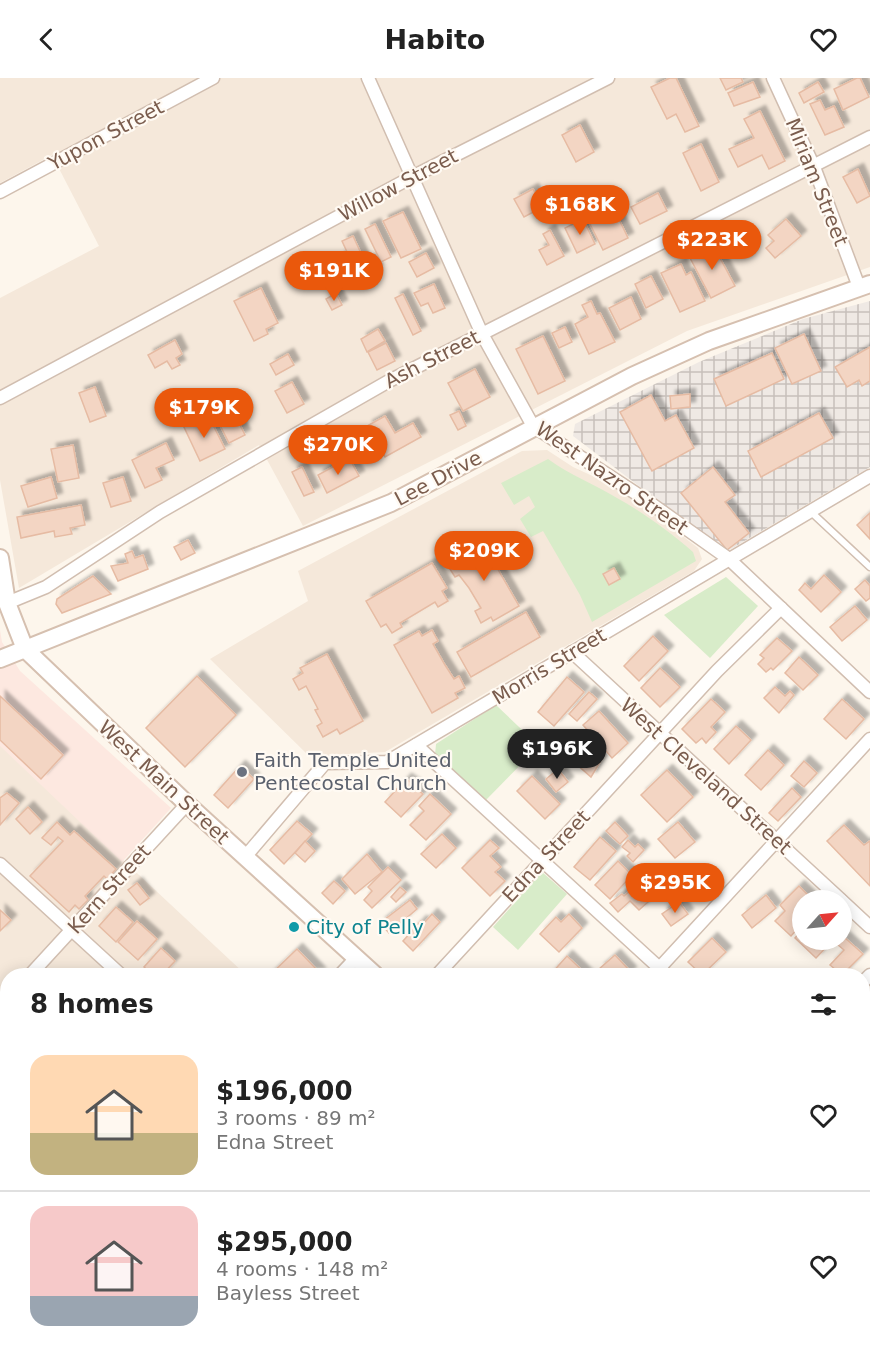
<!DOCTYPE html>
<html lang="en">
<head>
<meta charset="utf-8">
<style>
	:root { --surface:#fff; --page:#f6f6f6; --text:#222; --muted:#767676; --line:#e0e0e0; --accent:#ea580c }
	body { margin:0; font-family:"DejaVu Sans",sans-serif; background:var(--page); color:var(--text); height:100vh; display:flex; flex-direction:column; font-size:22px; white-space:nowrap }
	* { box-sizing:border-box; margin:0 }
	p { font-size:20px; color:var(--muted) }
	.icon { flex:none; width:33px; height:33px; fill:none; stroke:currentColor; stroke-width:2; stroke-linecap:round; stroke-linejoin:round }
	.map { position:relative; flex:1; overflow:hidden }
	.side { position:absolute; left:0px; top:890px; width:870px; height:386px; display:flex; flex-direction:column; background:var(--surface); border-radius:24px 24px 0 0; box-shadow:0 3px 15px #0003 }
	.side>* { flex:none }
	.needle { width:39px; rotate:63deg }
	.tools { position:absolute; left:792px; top:812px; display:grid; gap:12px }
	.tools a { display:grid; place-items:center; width:60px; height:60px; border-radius:50%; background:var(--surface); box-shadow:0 3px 15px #0003; font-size:30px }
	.price { position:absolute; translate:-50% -51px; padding:0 14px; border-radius:21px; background:var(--accent); color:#fff; font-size:20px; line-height:39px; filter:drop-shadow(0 2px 3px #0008) }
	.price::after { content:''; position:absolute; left:50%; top:36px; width:18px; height:14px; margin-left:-9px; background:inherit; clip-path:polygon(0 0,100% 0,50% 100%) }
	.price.current { background:#222; color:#fff }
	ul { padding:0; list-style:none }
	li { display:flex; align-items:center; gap:18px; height:150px; padding:0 30px }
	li+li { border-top:2px solid var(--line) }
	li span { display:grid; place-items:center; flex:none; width:168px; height:120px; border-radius:18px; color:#555 }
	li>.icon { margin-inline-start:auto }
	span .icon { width:72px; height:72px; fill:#fffc; stroke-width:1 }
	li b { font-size:26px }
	h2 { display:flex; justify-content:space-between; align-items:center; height:72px; padding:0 30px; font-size:26px }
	header { display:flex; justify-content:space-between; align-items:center; height:78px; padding:0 30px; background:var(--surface); font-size:27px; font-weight:800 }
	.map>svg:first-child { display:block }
	.residential { fill:#f5e8da }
	.commercial { fill:#fde8e0 }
	.industrial { fill:url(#industrial-grid) }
	.green { fill:#d8ecc9 }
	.building { fill:#f3d5c3; stroke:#e6bba3; stroke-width:1.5; filter:url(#shadow) }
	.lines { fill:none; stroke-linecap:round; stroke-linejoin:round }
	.lane-casing { stroke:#d1beb0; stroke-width:9 }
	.street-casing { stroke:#d1beb0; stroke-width:15 }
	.secondary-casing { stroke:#d6c0b0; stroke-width:20 }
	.lane { stroke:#fff; stroke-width:6 }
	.street { stroke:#fff; stroke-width:12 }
	.secondary { stroke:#fff; stroke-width:16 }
	.worship-dot { fill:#6b7280; stroke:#fffaf3; stroke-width:2 }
	.culture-dot { fill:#0f9aa8; stroke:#fffaf3; stroke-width:2 }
	.labels { text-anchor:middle; stroke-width:4.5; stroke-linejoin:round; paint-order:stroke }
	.street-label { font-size:20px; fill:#7a5c4d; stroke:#fffaf3 }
	.worship-label { font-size:20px; fill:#5b616d; stroke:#fffaf3; text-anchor:start }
	.culture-label { font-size:20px; fill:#0d838f; stroke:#fffaf3; text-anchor:start }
</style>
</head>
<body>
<header><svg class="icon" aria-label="back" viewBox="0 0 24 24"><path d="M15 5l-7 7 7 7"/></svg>Habito<svg class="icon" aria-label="heart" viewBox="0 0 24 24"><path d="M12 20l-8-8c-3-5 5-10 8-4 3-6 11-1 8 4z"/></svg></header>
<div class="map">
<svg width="870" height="1274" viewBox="0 0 870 1274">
	<defs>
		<pattern id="industrial-grid" width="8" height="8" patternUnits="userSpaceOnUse" patternTransform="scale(1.5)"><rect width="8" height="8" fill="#efe9e4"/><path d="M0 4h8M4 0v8" fill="none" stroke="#c7c0bb"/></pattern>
		<filter id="shadow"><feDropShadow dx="5.5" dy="-5.5" stdDeviation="1.5" flood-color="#0004"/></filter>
	</defs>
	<rect width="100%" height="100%" fill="#fdf6ec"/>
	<g class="residential">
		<path d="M0 0H870V189L687 253 303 448 259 367 19 510 0 402V220L99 168 52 77 0 105Z"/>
		<path d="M547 372 573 389 623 412 698 470 702 481 694 493 385 674 309 678 210 581 308 523 298 493 522 373Z"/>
		<path d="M0 667 246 897H8L7 1257 0 1250Z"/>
		<path d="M19 1268H760L767 1274H26Z"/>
	</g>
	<path class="commercial" d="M0 552 2 564 20 593 171 730 122 784 0 668Z"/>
	<path class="industrial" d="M870 223V389L726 474 573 358 575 346 699 284 803 241Z"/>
	<g class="green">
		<path d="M548 381C570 397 594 406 617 420 644 435 670 454 693 474L696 483 592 544 580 517 543 453 531 459 520 441 535 429 529 418 514 427 501 405Z"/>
		<path d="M726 499 758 528 710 580 664 537Z"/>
		<path d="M496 627 539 668 485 723 435 677 436 666Z"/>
		<path d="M542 794 567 816 518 872 493 849Z"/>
	</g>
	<g class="building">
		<path d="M670 0H676L699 48 685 54 676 36 667 41 651 9Z"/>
		<path d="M720 0H741L743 4 726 12Z"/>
		<path d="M857 0H860L869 19 843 32 834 11Z"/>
		<path d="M753 4 760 19 734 28 728 15Z"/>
		<path d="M818 4 824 14 804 25 799 15Z"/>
		<path d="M820 22 825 32 834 28 844 49 825 57 810 26Z"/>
		<path d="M760 33 785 83 769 91 762 77 738 89 729 71 754 60 744 41Z"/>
		<path d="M580 47 594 74 576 84 562 57Z"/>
		<path d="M701 66 719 104 701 113 683 75Z"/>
		<path d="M858 91 870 118 857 125 843 99Z"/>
		<path d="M533 111 543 129 524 139 514 121Z"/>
		<path d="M658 115 667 133 640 146 631 129Z"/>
		<path d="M605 130 609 139 616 135 628 160 603 172 590 146 597 143 594 136Z"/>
		<path d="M403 134 421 171 401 180 383 143Z"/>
		<path d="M583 141 595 166 577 175 565 150Z"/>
		<path d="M786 141 801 158 775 180 766 170 774 163 768 157Z"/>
		<path d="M375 146 391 179 381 184 365 151Z"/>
		<path d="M550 152 564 178 547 187 539 172 549 167 543 156Z"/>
		<path d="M353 158 365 184 372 181 377 192 352 203 340 178 347 174 342 163Z"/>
		<path d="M712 165 735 208 711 220 689 178Z"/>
		<path d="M426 175 434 190 417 199 409 184Z"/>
		<path d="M681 186 686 197 691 194 705 223 680 234 661 195Z"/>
		<path d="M651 198 663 221 646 230 635 206Z"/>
		<path d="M434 206 445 230 433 235 428 225 421 228 414 215Z"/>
		<path d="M261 210 278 245 266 251 268 256 254 263 234 223Z"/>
		<path d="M336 215 342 227 332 232 326 221Z"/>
		<path d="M403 216 421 253 413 257 395 220Z"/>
		<path d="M631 219 641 241 620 252 609 230Z"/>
		<path d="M591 223 597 236 600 235 615 264 589 276 575 246 588 239 582 227Z"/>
		<path d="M565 249 572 264 559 270 552 255Z"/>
		<path d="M378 251 385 263 367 274 361 261Z"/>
		<path d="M804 256 821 293 792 306 775 270Z"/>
		<path d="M543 258 565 303 538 316 516 271Z"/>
		<path d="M175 262 182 276 176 280 180 287 172 291 167 283 155 290 148 277Z"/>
		<path d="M386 265 395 283 377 292 368 274Z"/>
		<path d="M870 269V303L862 308 859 302 847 309 835 289Z"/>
		<path d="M772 275 784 301 726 328 714 301Z"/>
		<path d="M288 276 294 287 276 297 270 286Z"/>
		<path d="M475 291 490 319 463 333 448 305Z"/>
		<path d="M292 304 304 326 287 335 275 313Z"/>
		<path d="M95 309 106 338 90 344 79 315Z"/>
		<path d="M690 316V329L671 331 670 318Z"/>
		<path d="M651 317 665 343 676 337 694 370 652 393 620 334Z"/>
		<path d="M230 327 245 357 229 365 214 335Z"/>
		<path d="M459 333 466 348 458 352 450 337Z"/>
		<path d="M819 335 833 360 761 399 748 373Z"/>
		<path d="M385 338 395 355 413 345 421 359 385 379 367 348Z"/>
		<path d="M199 339 204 349 212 345 225 371 200 383 183 347Z"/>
		<path d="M166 365 174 382 156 390 162 402 145 410 132 382Z"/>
		<path d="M73 367 79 400 58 404 51 371Z"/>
		<path d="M349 380 359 398 327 415 318 397Z"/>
		<path d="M302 389 314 414 304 418 292 394Z"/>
		<path d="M713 389 735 417 725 424 749 455 727 472 681 415Z"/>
		<path d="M51 399 57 420 28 429 21 408Z"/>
		<path d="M123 399 131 423 111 429 103 405Z"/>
		<path d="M81 427 85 447 70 450 72 456 55 459 54 453 21 460 17 439Z"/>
		<path d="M870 435V461L857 447Z"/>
		<path d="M188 462 195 475 181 482 174 469Z"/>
		<path d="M481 462 519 528 493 543 491 539 481 545 475 533 481 530 469 510 459 497 455 499 448 488 458 482 455 477Z"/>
		<path d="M132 473 135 480 143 477 148 491 118 503 111 488 128 485 125 476Z"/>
		<path d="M432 485 447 510 442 513 448 523 438 529 435 524 400 545 402 549 392 555 386 546 381 549 366 523Z"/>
		<path d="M614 490 620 501 609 507 603 496Z"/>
		<path d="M824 497 841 514 821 534 799 512 805 505 811 511Z"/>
		<path d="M93 498 111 516 62 535 56 526 57 521Z"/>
		<path d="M865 502 870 508V520L866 523 855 511Z"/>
		<path d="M855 528 867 542 842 563 830 549Z"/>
		<path d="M526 534 540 559 471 599 457 574Z"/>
		<path d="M432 552 438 563 433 566 445 587 454 601 459 598 465 610 455 615 458 620 432 635 394 567 419 553 422 558Z"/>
		<path d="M653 558 668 573 639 603 624 588Z"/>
		<path d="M777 560 792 573 773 592 771 590 766 594 758 586 764 580 760 577Z"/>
		<path d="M327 576 363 643 340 656 337 651 323 659 317 648 322 645 315 632 318 631 306 608 299 612 293 601 303 595 300 590Z"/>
		<path d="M799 579 818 597 803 612 785 595Z"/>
		<path d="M660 590 680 609 660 629 641 610Z"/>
		<path d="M197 598 236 637 185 689 146 650Z"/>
		<path d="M567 599 584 614 554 648 538 634Z"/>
		<path d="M775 609 785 618 790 613 794 617 779 635 764 620Z"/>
		<path d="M589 614 597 621 577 643 569 636Z"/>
		<path d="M0 618 63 677 41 701 0 662Z"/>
		<path d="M711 621 725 634 711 649 716 654 706 665 702 660 696 665 682 651Z"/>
		<path d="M842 621 864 641 846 661 824 641Z"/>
		<path d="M599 633 628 665 612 680 583 647Z"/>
		<path d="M736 648 751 662 729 686 714 671Z"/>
		<path d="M581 663 602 681 591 699 567 678Z"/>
		<path d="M768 672 784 687 761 712 745 697Z"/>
		<path d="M804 683 817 695 804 709 791 698Z"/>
		<path d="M240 688 254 701 228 730 214 717Z"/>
		<path d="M558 691 568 704 556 714 546 701Z"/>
		<path d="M667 692 693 719 667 744 641 717Z"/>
		<path d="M532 698 560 726 545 741 517 713Z"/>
		<path d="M406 701 420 710 418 712 423 716 401 739 385 724Z"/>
		<path d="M792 710 801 719 778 743 769 735Z"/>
		<path d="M7 715 19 725 0 747V720Z"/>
		<path d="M430 716 451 736 426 762 410 747 424 733 419 728Z"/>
		<path d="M28 729 42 744 30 756 16 741Z"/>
		<path d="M297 743 312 756 284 786 270 772Z"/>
		<path d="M57 744 70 757 74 753 116 791 107 801 104 798 85 818 88 822 79 831 75 827 69 834 30 798 63 763 58 759 51 767 42 760Z"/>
		<path d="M615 744 628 758 620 766 606 753Z"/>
		<path d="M678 744 695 764 675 780 658 761Z"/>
		<path d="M844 747 864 767 870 763V808L827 763Z"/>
		<path d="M442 756 456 770 436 790 421 776Z"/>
		<path d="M600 759 616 773 590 802 574 789Z"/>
		<path d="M490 762 499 770 490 778 501 789 495 794 505 803 490 818 462 790Z"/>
		<path d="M628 762 635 769 638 766 644 772 633 784 627 778 630 775 622 769Z"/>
		<path d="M305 763 315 773 305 784 295 775Z"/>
		<path d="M367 776 382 794 355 816 342 801Z"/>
		<path d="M618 783 632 797 610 821 595 807Z"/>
		<path d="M388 789 401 802 372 830 364 822 372 813 368 809Z"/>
		<path d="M642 802 656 817 639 832 630 823 618 834 610 825 622 816 624 818Z"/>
		<path d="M334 803 345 813 333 826 322 815Z"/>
		<path d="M137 805 149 820 140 827 128 812Z"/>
		<path d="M799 808 813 822H802V846L791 858 775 843 785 833 780 827Z"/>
		<path d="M400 809 406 814 396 824 391 819Z"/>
		<path d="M766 817 776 830 752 850 742 837Z"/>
		<path d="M410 822 417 831 389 855 380 845Z"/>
		<path d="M679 824 688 836 671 848 662 836Z"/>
		<path d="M116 829 133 844 116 864 99 848Z"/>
		<path d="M0 832 11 842 0 853Z"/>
		<path d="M432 836 440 844 413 873 403 863 421 843 424 845Z"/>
		<path d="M569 836 582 850 559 874 540 856 556 839 561 844Z"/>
		<path d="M137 843 157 861 138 882 118 864Z"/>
		<path d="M802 852V861H834L816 880 795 860Z"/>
		<path d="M844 859 863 876 842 897 830 887 844 872 838 867Z"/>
		<path d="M712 860 726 874 702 897 688 884Z"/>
		<path d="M161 870 175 883 162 897H153L144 889Z"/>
		<path d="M297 871 320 895 270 897Z"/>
		<path d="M615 877 631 894 627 897H605L599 891Z"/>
		<path d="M567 878 587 897H550Z"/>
		<path d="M1 951 8 958V983L2 989 0 986Z"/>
		<path d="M8 1064V1093L0 1100V1071Z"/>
		<path d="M870 1155V1187L862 1180V1163Z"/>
		<path d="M1 1166 8 1172V1189L0 1198Z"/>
		<path d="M350 1268H390L385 1272 387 1274H346Z"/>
		<path d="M410 1268H446L448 1269 443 1274H417Z"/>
		<path d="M483 1268H495L501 1274H478Z"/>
	</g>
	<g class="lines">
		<g class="lane-casing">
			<g id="lane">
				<path d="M810 433 870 489"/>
				<path d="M0 1130 8 1137"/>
				<path d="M152 1268 159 1274"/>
			</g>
		</g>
		<g class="street-casing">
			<g id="street">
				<path d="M368 0 482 256 533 348 643 420 729 481 870 614"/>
				<path d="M773 0 814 89 859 209"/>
				<path d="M0 114 213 0"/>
				<path d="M0 320 412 99 608 0"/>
				<path d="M7 525 46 509 160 434 389 303 870 59"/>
				<path d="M572 574 841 822"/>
				<path d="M416 667 667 897"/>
				<path d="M245 779 325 685 387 684 870 398"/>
				<path d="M0 786 121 897"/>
				<path d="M842 823 870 849"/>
				<path d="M30 897 187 726"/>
				<path d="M340 897 356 880"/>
				<path d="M437 897 717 593 781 530"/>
				<path d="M653 897 870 661"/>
				<path d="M862 905 870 897"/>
				<path d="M0 930 8 922"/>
				<path d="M0 1015 8 1021"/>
				<path d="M862 1075 870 1082"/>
				<path d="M862 1141 870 1133"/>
				<path d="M0 1241 8 1248"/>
				<path d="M29 1268 36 1274"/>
				<path d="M277 1268 284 1274"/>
				<path d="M527 1268 534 1274"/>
				<path d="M300 1274 306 1268"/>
				<path d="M606 1274 612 1268"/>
			</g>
		</g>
		<g class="secondary-casing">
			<g id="secondary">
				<path d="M0 480 7 525 25 571 187 726 375 897"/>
				<path d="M0 581 391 425 632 298 709 263 870 206"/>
				<path d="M784 1268 791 1274"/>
			</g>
		</g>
		<use href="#lane" class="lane"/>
		<use href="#street" class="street"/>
		<use href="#secondary" class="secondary"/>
	</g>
	<circle class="worship-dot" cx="242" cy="694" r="6"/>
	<circle class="culture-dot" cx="294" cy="849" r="6"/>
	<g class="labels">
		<g class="street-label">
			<text transform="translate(106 57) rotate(-28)" y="7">Yupon Street</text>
			<text transform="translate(817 104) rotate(68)" y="7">Miriam Street</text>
			<text transform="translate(398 107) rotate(-28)" y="7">Willow Street</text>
			<text transform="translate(432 281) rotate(-27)" y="7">Ash Street</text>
			<text transform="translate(438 400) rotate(-28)" y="7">Lee Drive</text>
			<text transform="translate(612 400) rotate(35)" y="7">West Nazro Street</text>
			<text transform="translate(549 588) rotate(-31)" y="7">Morris Street</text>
			<text transform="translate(706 698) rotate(42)" y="7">West Cleveland Street</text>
			<text transform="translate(164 704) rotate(43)" y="7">West Main Street</text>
			<text transform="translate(546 778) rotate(-47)" y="7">Edna Street</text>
			<text transform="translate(109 811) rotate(-48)" y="7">Kern Street</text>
		</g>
		<g class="worship-label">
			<text x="254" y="689">Faith Temple United<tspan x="254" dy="23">Pentecostal Church</tspan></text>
		</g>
		<g class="culture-label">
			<text x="306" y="856">City of Pelly</text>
		</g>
	</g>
</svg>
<div class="tools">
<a><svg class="needle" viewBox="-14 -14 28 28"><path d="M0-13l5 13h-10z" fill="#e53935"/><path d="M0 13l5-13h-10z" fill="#767676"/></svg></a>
</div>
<b class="price" style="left:580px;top:158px">$168K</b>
<b class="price" style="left:712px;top:193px">$223K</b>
<b class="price" style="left:334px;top:224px">$191K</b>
<b class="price" style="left:204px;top:361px">$179K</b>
<b class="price" style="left:338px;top:398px">$270K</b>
<b class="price" style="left:484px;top:504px">$209K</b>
<b class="price current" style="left:557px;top:702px">$196K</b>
<b class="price" style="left:675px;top:836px">$295K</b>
<section class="side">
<h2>8 homes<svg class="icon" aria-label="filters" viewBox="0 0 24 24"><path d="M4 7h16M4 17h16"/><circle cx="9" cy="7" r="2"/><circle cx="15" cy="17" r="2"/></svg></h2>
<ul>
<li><span style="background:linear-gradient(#ffd9b3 65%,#c2b280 0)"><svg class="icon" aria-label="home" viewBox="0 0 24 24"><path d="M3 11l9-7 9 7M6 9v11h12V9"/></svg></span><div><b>$196,000</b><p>3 rooms · 89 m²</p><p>Edna Street</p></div><svg class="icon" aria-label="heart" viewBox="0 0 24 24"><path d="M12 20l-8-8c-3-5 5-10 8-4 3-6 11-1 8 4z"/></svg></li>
<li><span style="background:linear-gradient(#f6c9c9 75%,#9aa5b1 0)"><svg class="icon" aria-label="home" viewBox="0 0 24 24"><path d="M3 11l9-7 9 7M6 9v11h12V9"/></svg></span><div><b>$295,000</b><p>4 rooms · 148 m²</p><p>Bayless Street</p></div><svg class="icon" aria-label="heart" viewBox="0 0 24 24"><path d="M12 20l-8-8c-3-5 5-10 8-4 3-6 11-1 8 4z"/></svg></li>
</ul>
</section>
</div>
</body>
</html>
